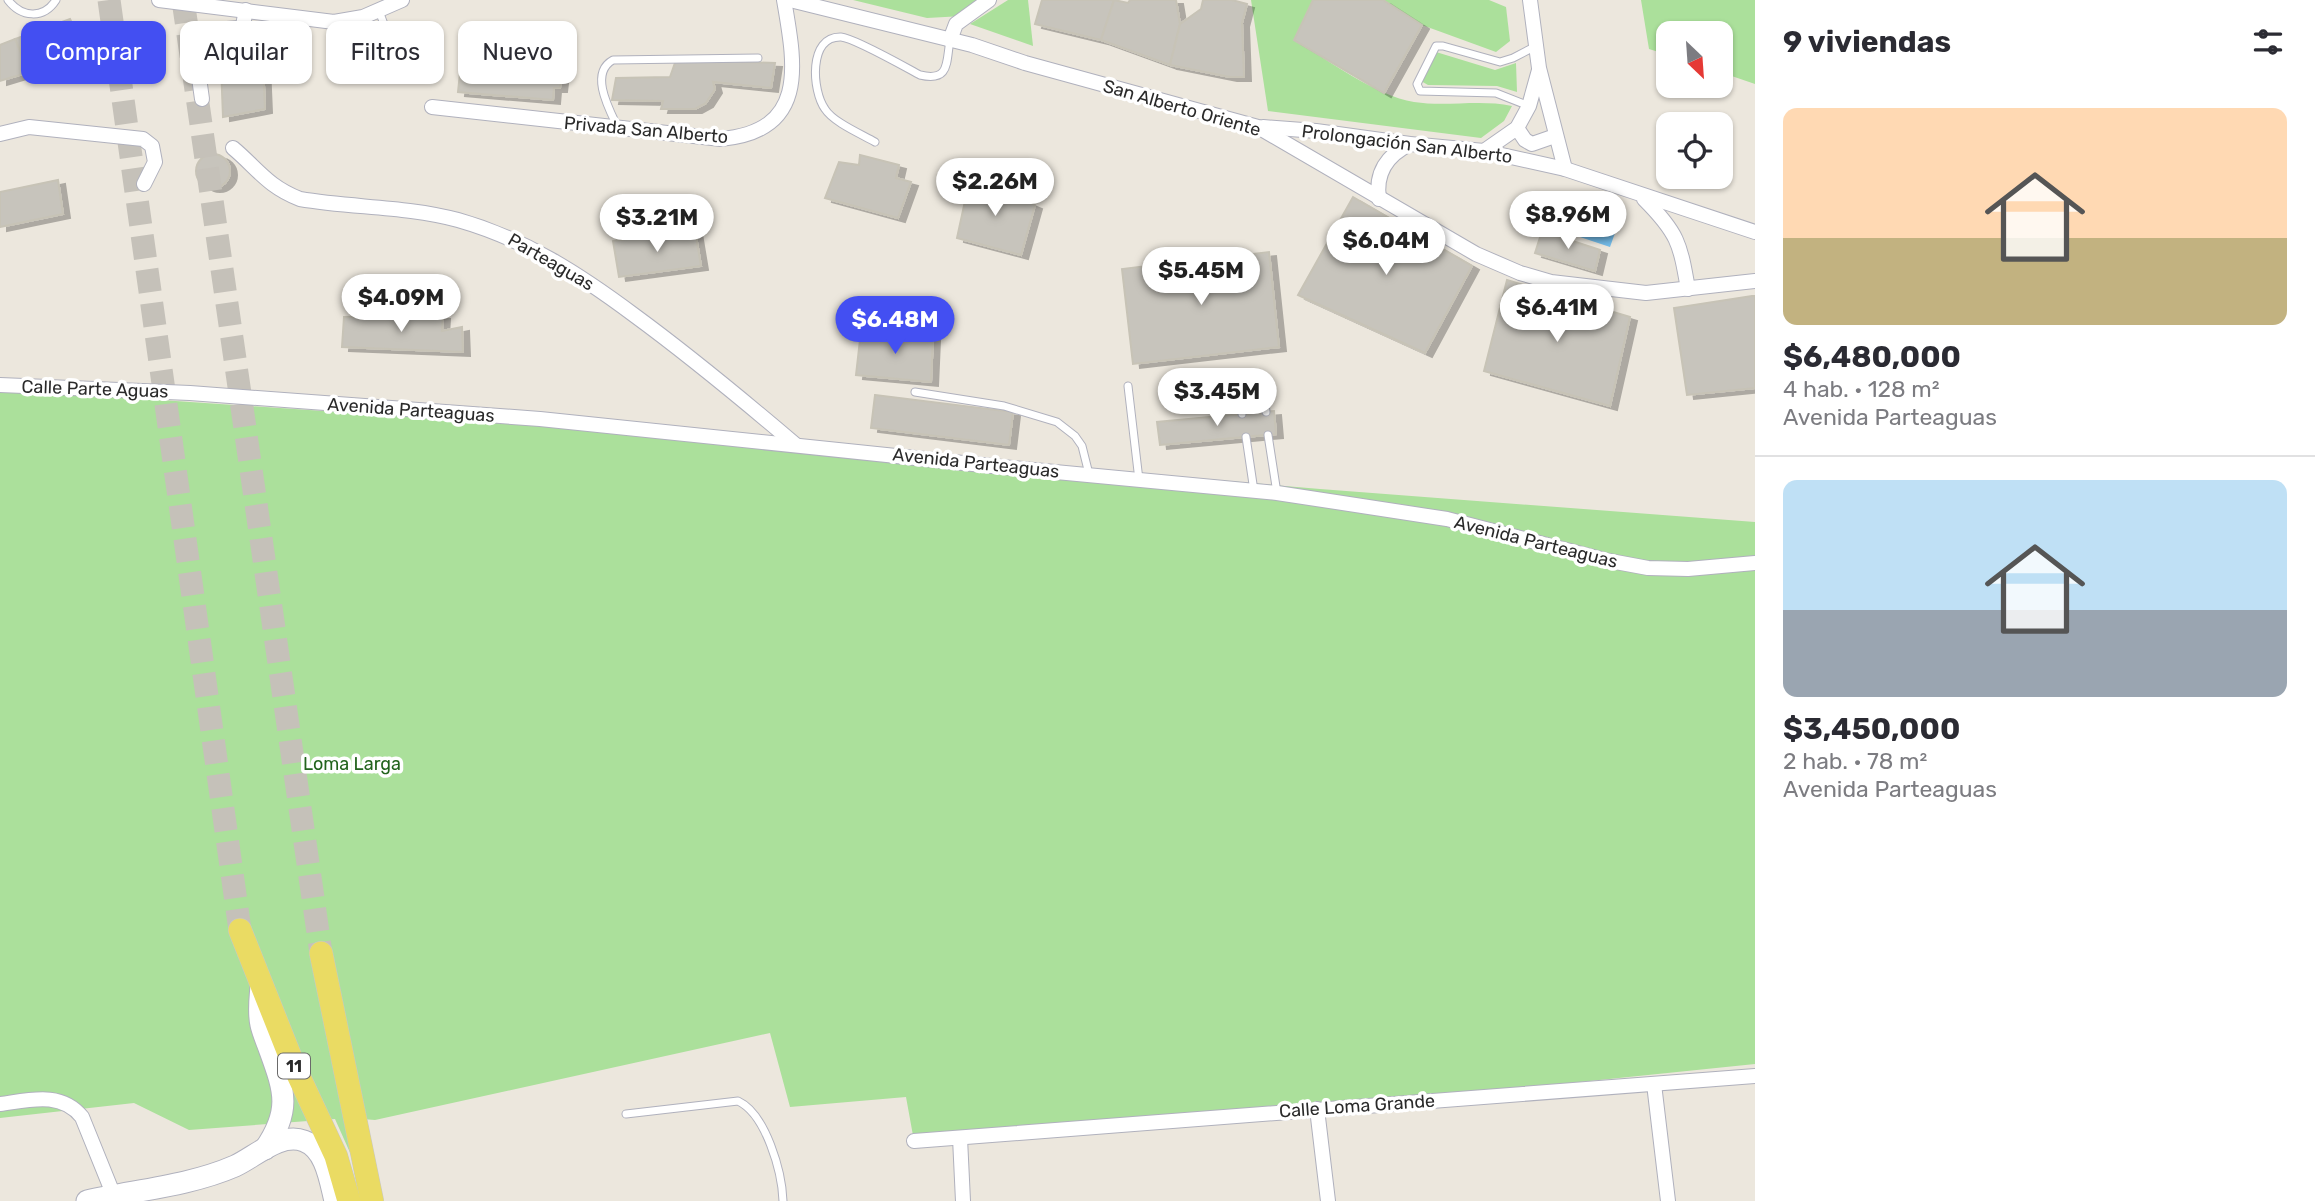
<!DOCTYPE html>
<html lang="es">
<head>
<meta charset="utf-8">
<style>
	:root { --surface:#fff; --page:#f2f2f3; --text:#2b2b33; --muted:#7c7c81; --line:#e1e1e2; --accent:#434ff2 }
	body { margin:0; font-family:Rubik,sans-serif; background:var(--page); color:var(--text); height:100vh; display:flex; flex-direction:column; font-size:26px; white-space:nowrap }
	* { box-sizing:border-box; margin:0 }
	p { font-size:23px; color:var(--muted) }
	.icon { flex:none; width:38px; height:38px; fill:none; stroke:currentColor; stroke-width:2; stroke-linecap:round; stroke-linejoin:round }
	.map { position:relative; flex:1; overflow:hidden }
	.panel { display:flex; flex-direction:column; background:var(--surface); width:560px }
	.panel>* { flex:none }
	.top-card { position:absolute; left:21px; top:21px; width:665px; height:63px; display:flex; gap:14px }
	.needle { width:46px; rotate:155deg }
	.fabs { position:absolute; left:1656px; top:21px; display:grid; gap:14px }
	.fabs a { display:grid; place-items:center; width:77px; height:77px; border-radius:14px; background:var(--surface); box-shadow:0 2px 5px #0004; font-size:35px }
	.price { position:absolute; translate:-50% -60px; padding:0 16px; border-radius:24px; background:#fff; color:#222; font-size:23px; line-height:46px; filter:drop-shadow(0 2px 4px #0008) }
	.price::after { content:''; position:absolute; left:50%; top:42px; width:21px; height:16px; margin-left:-10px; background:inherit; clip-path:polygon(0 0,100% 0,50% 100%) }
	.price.on { background:var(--accent); color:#fff }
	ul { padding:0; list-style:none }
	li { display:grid; align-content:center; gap:14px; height:371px; padding:0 28px }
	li+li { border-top:2px solid var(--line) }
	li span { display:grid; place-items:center; height:217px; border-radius:14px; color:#555 }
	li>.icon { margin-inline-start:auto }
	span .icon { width:126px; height:126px; fill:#fffc; stroke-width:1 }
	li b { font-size:30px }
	h2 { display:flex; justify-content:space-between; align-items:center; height:84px; padding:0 28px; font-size:30px }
	.tag { padding:0 24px; border-radius:14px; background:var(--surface); box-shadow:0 2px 5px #0004; font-size:24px; line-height:63px }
	.tag.on { background:var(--accent); color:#fff }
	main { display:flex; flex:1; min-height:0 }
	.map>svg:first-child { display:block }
	.green { fill:#abe09b }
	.water { fill:#74bce9 }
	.building { fill:#c7c4bc; stroke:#c7c3b6; stroke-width:2; filter:url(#shadow) }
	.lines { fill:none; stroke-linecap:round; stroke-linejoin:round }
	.primary-tunnel { stroke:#c5c1b9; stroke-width:23; stroke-dasharray:23 11; stroke-linecap:butt }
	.lane-casing { stroke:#b0b1bd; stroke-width:9 }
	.street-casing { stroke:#b0b1bd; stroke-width:16 }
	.secondary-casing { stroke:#b0b1bd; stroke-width:23 }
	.primary-casing { stroke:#c8c8c8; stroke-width:24 }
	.lane { stroke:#fff; stroke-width:7 }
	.street { stroke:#fff; stroke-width:14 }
	.secondary { stroke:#fff; stroke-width:21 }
	.primary { stroke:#eadb63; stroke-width:23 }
	.labels { text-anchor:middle; stroke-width:7; stroke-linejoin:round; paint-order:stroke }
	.shield { fill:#fff; stroke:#6a6a6a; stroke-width:2 }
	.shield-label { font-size:16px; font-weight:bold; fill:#2a2a2a }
	.street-label { font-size:18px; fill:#2a2a2a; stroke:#fff }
	.park-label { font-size:18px; fill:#23641d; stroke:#fff }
</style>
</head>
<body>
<main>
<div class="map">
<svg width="1755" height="1201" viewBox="0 0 1755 1201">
	<defs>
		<filter id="shadow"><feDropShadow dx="7" dy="4" stdDeviation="0" flood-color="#0004"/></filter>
	</defs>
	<rect width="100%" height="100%" fill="#ece7dd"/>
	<g class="green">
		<path d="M853 0H996L963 16 927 18Z"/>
		<path d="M1008 0H1028L1033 46 970 24Z"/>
		<path d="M1251 0H1313L1294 40C1328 60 1376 96 1414 102 1447 107 1480 99 1512 106L1504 121 1481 138 1268 111Z"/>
		<path d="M1383 0H1489L1506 7 1510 41 1496 52 1422 25Z"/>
		<path d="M1641 0H1755V84L1720 72V33H1668V55L1649 49Z"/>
		<path d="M1436 52 1495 70 1516 63 1517 92 1497 86 1428 85 1421 81Z"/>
		<path d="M0 389 792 443 1320 489 1755 522V1064L1317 1109 914 1141 906 1097 790 1107 770 1033 375 1120 349 1118 356 1166 335 1119 189 1130 134 1103 0 1118Z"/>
	</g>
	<path class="water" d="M1573 218 1615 233 1610 247 1568 233Z"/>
	<g class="building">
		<path d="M1042 0H1114L1101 40 1035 24Z"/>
		<path d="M1114 0 1128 3 1130 0H1176L1180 24 1170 65 1101 40Z"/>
		<path d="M1203 0H1232L1247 4 1242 23 1244 77H1230L1170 65 1180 24 1201 9Z"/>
		<path d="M1313 0H1383L1422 25 1384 93 1294 40Z"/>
		<path d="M70 19 78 37 91 31 97 46 29 72 15 39Z"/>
		<path d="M15 39 29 72 0 81V45Z"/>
		<path d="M220 39H262L265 109 223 117Z"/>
		<path d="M676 60 775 63 771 88 713 82 715 89 706 103 695 109H661L663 101 612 100 616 78 670 77Z"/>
		<path d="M461 63 562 71 560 88H554L553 100 458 92Z"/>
		<circle cx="213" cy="171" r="17"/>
		<path d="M860 155 899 165 896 178 911 182 898 218 825 198 839 162 859 165Z"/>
		<path d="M970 178 1035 205 1021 255 957 238Z"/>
		<path d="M58 180 63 214 0 227V192Z"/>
		<path d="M1353 197 1472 266 1425 353 1298 295Z"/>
		<path d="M695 230 701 266 619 277 613 241Z"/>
		<path d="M1542 231 1600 250 1595 271 1535 253Z"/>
		<path d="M1226 250 1227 257 1269 252 1279 347 1133 364 1122 269 1204 259 1203 253Z"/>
		<path d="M1507 280 1630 317 1610 406 1484 371Z"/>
		<path d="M1752 296H1755V388L1687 395 1674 308Z"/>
		<path d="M443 315 442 331 462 327 463 352 342 347 344 317Z"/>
		<path d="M861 331 933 337 931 382 856 375Z"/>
		<path d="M875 395 1013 412 1009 445 871 428Z"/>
		<path d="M1274 411 1276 434 1160 445 1157 422Z"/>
	</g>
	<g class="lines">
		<g class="primary-tunnel">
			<path d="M109 0 240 930"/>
			<path d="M183 0 321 953"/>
		</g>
		<g class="lane-casing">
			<g id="lane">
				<path d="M8 0C21 17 43 20 56 0"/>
				<path d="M379 11 395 53 402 63"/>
				<path d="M1529 106 1496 93 1420 91 1417 84 1436 46H1443L1500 62 1513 58 1536 46"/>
				<path d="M618 128C609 109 589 73 613 60L758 58"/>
				<path d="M875 142C861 134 833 122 825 109 812 91 808 36 841 37 854 38 905 67 920 75 950 82 946 63 950 40"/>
				<path d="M1128 386 1139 480"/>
				<path d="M915 392 1004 406 1057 422 1075 436 1082 446 1089 474"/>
				<path d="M1177 395 1239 386"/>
				<path d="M1242 414 1239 386 1263 383 1266 412"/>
				<path d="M1268 435 1277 493"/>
				<path d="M1246 437 1254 491"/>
				<path d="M626 1114 738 1101C766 1114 782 1172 783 1201"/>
			</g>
		</g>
		<g class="street-casing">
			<g id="street">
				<path d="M159 0 334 22 363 17 402 0"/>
				<path d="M790 0 972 45 1025 63 1258 127 1476 254 1520 273 1551 282 1646 293 1755 281"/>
				<path d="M1530 0 1539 68 1565 169"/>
				<path d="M950 40 956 24 989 0"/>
				<path d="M202 99 194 42 203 31 239 28 243 25 246 10"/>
				<path d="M432 107 721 139C809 131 795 64 784 0"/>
				<path d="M1263 127 1316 131 1410 144 1484 151 1565 169 1755 232"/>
				<path d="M1517 128 1525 140 1532 144 1555 136"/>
				<path d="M0 134 29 127 143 139 152 146 155 162 144 184"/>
				<path d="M233 148C258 169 267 186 300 199 352 208 406 206 458 220 525 239 579 274 634 315 690 356 743 400 796 445"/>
				<path d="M1484 151 1517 128 1529 106 1539 70"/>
				<path d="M1379 199C1375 173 1387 155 1410 144"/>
				<path d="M1644 199C1678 233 1680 243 1688 289"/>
				<path d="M0 385 190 393 540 419 992 466 1277 493 1447 519 1605 560 1648 568 1688 569 1755 563"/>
				<path d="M1654 1084 1668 1201"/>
				<path d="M0 1104C30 1100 61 1091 82 1117L116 1201"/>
				<path d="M1317 1109 1328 1201"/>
				<path d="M960 1138 963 1201"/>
				<path d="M914 1141 1755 1076"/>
			</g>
		</g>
		<g class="secondary-casing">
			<g id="secondary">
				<path d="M261 986C260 999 258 1012 261 1025 263 1034 267 1042 270 1051 285 1092 291 1111 265 1149"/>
				<path d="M87 1201C136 1190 189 1186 235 1166 255 1157 280 1132 304 1141 326 1149 330 1181 335 1201"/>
			</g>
		</g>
		<g class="primary-casing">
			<g id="primary">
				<path d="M240 930 294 1066 336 1156 349 1201"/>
				<path d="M321 953 372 1201"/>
			</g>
		</g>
		<use href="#lane" class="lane"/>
		<use href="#street" class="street"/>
		<use href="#secondary" class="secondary"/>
		<use href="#primary" class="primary"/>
	</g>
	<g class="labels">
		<rect class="shield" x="278" y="1053.5" width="32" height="25" rx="5"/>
		<g class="shield-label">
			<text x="294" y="1072">11</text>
		</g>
		<g class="street-label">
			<text transform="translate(1182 108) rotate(16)" y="6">San Alberto Oriente</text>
			<text transform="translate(646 130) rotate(5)" y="6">Privada San Alberto</text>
			<text transform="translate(1407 144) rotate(7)" y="6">Prolongación San Alberto</text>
			<text transform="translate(551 262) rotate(30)" y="6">Parteaguas</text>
			<text transform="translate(95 389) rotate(2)" y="6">Calle Parte Aguas</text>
			<text transform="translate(411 410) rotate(4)" y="6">Avenida Parteaguas</text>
			<text transform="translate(976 463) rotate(6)" y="6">Avenida Parteaguas</text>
			<text transform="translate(1536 542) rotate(14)" y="6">Avenida Parteaguas</text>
			<text transform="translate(1357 1106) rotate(-4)" y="6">Calle Loma Grande</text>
		</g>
		<g class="park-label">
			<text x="352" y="770">Loma Larga</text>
		</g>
	</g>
</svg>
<div class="fabs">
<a><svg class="needle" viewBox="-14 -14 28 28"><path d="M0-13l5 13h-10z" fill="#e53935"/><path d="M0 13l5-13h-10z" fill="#7c7c81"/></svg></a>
<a><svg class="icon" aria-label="locate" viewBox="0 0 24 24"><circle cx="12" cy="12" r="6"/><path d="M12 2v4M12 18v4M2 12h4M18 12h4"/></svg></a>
</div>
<b class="price" style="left:995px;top:218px">$2.26M</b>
<b class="price" style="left:1568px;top:251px">$8.96M</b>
<b class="price" style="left:657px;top:254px">$3.21M</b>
<b class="price" style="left:1386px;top:277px">$6.04M</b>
<b class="price" style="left:1201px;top:307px">$5.45M</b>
<b class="price" style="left:401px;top:334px">$4.09M</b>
<b class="price" style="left:1557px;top:344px">$6.41M</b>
<b class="price on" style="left:895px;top:356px">$6.48M</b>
<b class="price" style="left:1217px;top:428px">$3.45M</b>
<div class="top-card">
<a class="tag on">Comprar</a>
<a class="tag">Alquilar</a>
<a class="tag">Filtros</a>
<a class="tag">Nuevo</a>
</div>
</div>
<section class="panel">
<h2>9 viviendas<svg class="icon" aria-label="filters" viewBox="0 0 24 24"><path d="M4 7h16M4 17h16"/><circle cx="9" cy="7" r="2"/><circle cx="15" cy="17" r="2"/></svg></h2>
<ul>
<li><span style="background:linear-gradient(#ffd9b3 60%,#c2b280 0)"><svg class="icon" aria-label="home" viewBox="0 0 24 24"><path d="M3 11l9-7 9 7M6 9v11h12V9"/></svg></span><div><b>$6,480,000</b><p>4 hab. · 128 m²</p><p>Avenida Parteaguas</p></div></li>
<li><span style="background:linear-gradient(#bfe0f5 60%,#9aa5b1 0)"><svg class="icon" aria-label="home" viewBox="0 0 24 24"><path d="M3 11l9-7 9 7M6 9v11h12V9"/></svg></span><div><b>$3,450,000</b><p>2 hab. · 78 m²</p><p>Avenida Parteaguas</p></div></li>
</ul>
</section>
</main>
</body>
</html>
